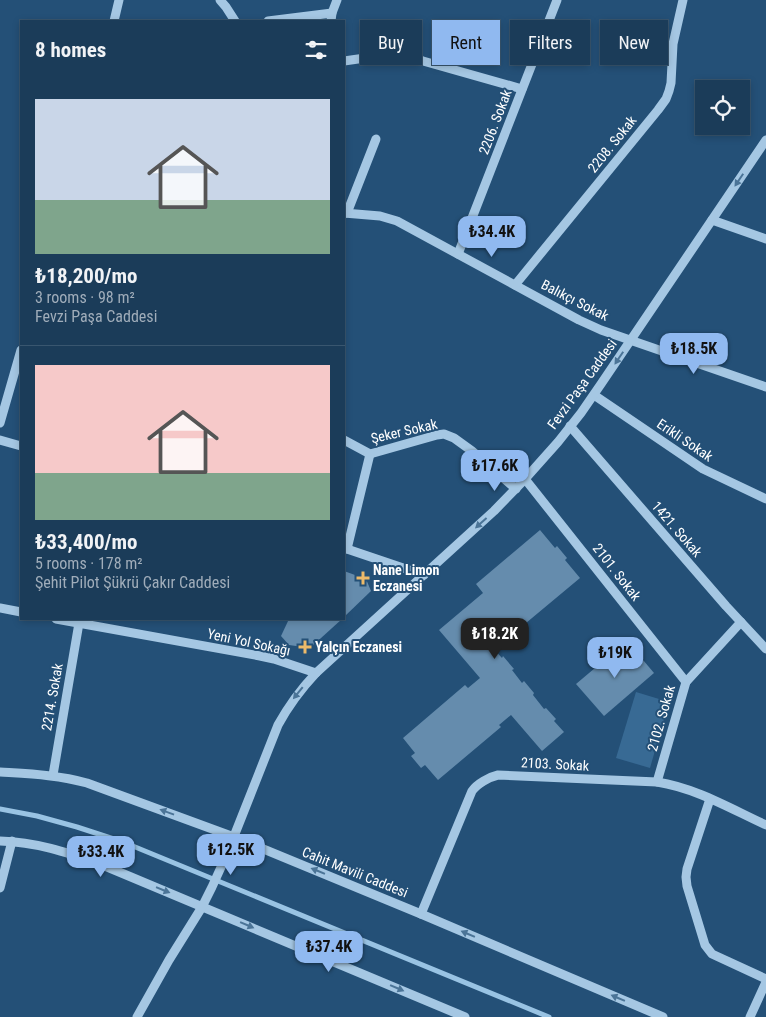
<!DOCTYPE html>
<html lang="en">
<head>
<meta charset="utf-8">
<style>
	:root { --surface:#1b3c59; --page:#284762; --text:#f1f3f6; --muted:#a0adba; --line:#39566f; --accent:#90b9f0 }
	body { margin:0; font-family:"Roboto Condensed",sans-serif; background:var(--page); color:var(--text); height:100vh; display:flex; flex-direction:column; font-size:19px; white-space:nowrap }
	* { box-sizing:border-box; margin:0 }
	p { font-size:16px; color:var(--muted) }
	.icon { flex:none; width:28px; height:28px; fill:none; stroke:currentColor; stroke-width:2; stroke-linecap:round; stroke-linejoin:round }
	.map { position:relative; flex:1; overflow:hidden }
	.side { position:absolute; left:20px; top:20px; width:325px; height:600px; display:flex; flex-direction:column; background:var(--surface); border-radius:0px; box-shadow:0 2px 8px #0003,0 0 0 1px var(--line) }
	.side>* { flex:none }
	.guide { position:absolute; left:360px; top:20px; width:330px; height:45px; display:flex; gap:10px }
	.buttons { position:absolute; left:695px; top:80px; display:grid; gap:10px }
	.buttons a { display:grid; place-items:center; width:55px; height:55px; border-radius:0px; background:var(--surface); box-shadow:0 2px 8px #0003,0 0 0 1px var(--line); font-size:25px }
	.price { position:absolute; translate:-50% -42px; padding:0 11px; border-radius:10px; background:var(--accent); color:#111; font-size:16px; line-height:32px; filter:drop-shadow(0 1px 2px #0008) }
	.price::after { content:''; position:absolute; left:50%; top:30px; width:15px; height:11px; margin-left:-8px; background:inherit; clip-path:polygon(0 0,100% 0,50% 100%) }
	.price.current { background:#222; color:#fff }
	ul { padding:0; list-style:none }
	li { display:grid; align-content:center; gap:10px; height:265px; padding:0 15px }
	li+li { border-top:1px solid var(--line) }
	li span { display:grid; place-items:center; height:155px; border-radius:0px; color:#555 }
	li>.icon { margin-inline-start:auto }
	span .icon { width:90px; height:90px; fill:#fffc; stroke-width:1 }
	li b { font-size:21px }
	h2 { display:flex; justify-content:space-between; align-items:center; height:60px; padding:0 15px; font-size:21px }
	.pill { padding:0 18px; border-radius:0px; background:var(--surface); box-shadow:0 2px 8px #0003,0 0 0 1px var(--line); font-size:18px; line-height:45px }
	.pill.current { background:var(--accent); color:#111 }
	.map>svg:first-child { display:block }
	.green { fill:#386a94 }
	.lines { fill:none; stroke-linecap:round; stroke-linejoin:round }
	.stream { stroke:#99c3e3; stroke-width:5 }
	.building { fill:#658cad }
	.minor { stroke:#a5c7e3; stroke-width:9 }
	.oneway { fill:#4b7497 }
	.poi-dot { fill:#ecba6a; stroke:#245077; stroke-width:2 }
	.labels { text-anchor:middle; stroke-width:4; stroke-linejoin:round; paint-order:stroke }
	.street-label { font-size:14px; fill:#fff; stroke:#245077 }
	.poi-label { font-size:14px; font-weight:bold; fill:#fff; stroke:#245077; text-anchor:start }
</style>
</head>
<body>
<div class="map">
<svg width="766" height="1017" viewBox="0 0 766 1017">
	<rect width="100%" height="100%" fill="#245077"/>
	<path class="green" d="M636 692 669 702 650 768 616 758Z"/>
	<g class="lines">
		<path class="stream" d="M0 809 37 816 77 827 123 842 549 1017"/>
	</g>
	<g class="building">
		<path d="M540 530 555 548 557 546 567 558 565 560 580 578 514 633 512 630 492 647 502 658 503 656 514 669 512 670 522 683 524 681 534 693 533 695 544 709 546 708 556 719 554 721 564 732 542 751 511 715 499 725 501 727 438 780 425 765 421 768 411 756 415 753 403 738 465 685 468 688 480 678 439 630 483 593 476 584Z"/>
		<path d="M344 571 366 579 371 591 344 617Z"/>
		<path d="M289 619H342L310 648 289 645 281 636Z"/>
		<path d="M627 641 654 673 604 716 576 684Z"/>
	</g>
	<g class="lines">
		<g class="minor">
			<path d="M220 0 226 7 235 21"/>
			<path d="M114 21 119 0"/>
			<path d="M268 21 332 13"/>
			<path d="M331 21 332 13 337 0"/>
			<path d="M344 61 379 56H401L423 61 522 89"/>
			<path d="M344 213 380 216 397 221 579 320 601 330 766 387"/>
			<path d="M347 213 376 139"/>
			<path d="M712 220 766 239"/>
			<path d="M458 254 557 0"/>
			<path d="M515 285 658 110 666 99 669 91 671 83 673 44 683 0"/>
			<path d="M594 395 703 469 766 499"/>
			<path d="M0 423 21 350"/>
			<path d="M570 426 726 606 766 649"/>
			<path d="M0 440 21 446"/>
			<path d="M344 440 370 454 437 435 444 434 454 438 472 451 516 489"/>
			<path d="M525 479 686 682"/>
			<path d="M344 548 424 575"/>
			<path d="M347 549 370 454"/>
			<path d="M0 608 21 612"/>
			<path d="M56 619 260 656 274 659 316 673"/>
			<path d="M0 772C31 774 58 775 87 783L234 837 421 914 663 1017"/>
			<path d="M53 775 79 623"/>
			<path d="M657 782 686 682 741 622"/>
			<path d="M710 799 687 869 686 877 687 886 705 945 712 954 766 979"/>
			<path d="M0 841C36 842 66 852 100 864L465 1017"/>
			<path d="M0 888 12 841"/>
			<path d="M421 914 472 791C477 784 489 777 498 775L657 782C696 788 731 809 766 825"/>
			<path d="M137 1017 169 960 202 907 212 887 227 854 278 725C289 705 301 689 316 673L494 511 525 479 558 442 581 413 601 384 766 140"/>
			<path d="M750 1017 766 982"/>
		</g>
	</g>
	<defs><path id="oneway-solid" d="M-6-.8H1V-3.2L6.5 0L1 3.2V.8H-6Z" transform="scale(1.25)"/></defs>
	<g class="oneway">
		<use href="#oneway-solid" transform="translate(739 180) rotate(124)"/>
		<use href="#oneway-solid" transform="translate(619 358) rotate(124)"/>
		<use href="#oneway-solid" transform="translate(481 523) rotate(138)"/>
		<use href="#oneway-solid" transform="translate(298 693) rotate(129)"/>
		<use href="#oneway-solid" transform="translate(167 812) rotate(-160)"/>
		<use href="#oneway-solid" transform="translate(318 871) rotate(-158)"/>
		<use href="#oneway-solid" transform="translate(163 890) rotate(22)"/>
		<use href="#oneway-solid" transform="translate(247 925) rotate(23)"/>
		<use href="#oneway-solid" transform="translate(468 934) rotate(-157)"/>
		<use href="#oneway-solid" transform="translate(397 988) rotate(23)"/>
		<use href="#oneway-solid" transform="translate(618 998) rotate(-157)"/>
	</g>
	<g class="poi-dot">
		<path d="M360.5 570.5h5v5h5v5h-5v5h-5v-5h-5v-5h5z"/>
		<path d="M302.5 639.5h5v5h5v5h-5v5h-5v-5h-5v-5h5z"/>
	</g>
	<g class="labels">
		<g class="street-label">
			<text transform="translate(495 122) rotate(-69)" y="5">2206. Sokak</text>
			<text transform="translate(612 144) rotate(-51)" y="5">2208. Sokak</text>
			<text transform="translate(575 300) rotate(27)" y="5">Balıkçı Sokak</text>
			<text transform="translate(582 384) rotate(-54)" y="5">Fevzi Paşa Caddesi</text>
			<text transform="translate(404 431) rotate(-13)" y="5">Şeker Sokak</text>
			<text transform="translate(685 440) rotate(34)" y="5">Erikli Sokak</text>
			<text transform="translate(677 529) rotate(49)" y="5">1421. Sokak</text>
			<text transform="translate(617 572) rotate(52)" y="5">2101. Sokak</text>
			<text transform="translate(249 642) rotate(12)" y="5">Yeni Yol Sokağı</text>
			<text transform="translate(52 697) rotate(-80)" y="5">2214. Sokak</text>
			<text transform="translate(661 718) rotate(-74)" y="5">2102. Sokak</text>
			<text transform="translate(555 764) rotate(3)" y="5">2103. Sokak</text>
			<text transform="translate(355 872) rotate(22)" y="5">Cahit Mavili Caddesi</text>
		</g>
		<g class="poi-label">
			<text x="373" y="575">Nane Limon<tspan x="373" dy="16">Eczanesi</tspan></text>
			<text x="315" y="652">Yalçın Eczanesi</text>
		</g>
	</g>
</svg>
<div class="buttons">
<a><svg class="icon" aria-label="locate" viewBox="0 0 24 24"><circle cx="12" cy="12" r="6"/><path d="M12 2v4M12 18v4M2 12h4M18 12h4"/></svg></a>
</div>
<b class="price" style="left:492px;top:258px">₺34.4K</b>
<b class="price" style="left:694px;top:375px">₺18.5K</b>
<b class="price" style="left:495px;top:492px">₺17.6K</b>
<b class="price current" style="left:495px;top:660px">₺18.2K</b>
<b class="price" style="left:615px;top:679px">₺19K</b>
<b class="price" style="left:231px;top:876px">₺12.5K</b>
<b class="price" style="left:101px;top:878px">₺33.4K</b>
<b class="price" style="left:329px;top:973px">₺37.4K</b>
<div class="guide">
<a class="pill">Buy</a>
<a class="pill current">Rent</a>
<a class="pill">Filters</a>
<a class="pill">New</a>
</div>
<section class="side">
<h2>8 homes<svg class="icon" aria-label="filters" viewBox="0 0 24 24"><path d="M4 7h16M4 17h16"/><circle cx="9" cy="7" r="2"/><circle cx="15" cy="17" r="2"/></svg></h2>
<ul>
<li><span style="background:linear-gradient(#c9d6e8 65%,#7fa58c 0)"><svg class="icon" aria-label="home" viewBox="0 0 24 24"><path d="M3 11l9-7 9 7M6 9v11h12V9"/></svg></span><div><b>₺18,200/mo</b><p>3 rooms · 98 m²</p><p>Fevzi Paşa Caddesi</p></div></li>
<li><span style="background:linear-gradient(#f6c9c9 70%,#7fa58c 0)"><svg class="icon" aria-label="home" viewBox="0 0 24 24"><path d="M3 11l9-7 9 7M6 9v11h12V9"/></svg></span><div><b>₺33,400/mo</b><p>5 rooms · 178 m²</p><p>Şehit Pilot Şükrü Çakır Caddesi</p></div></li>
</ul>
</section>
</div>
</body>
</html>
